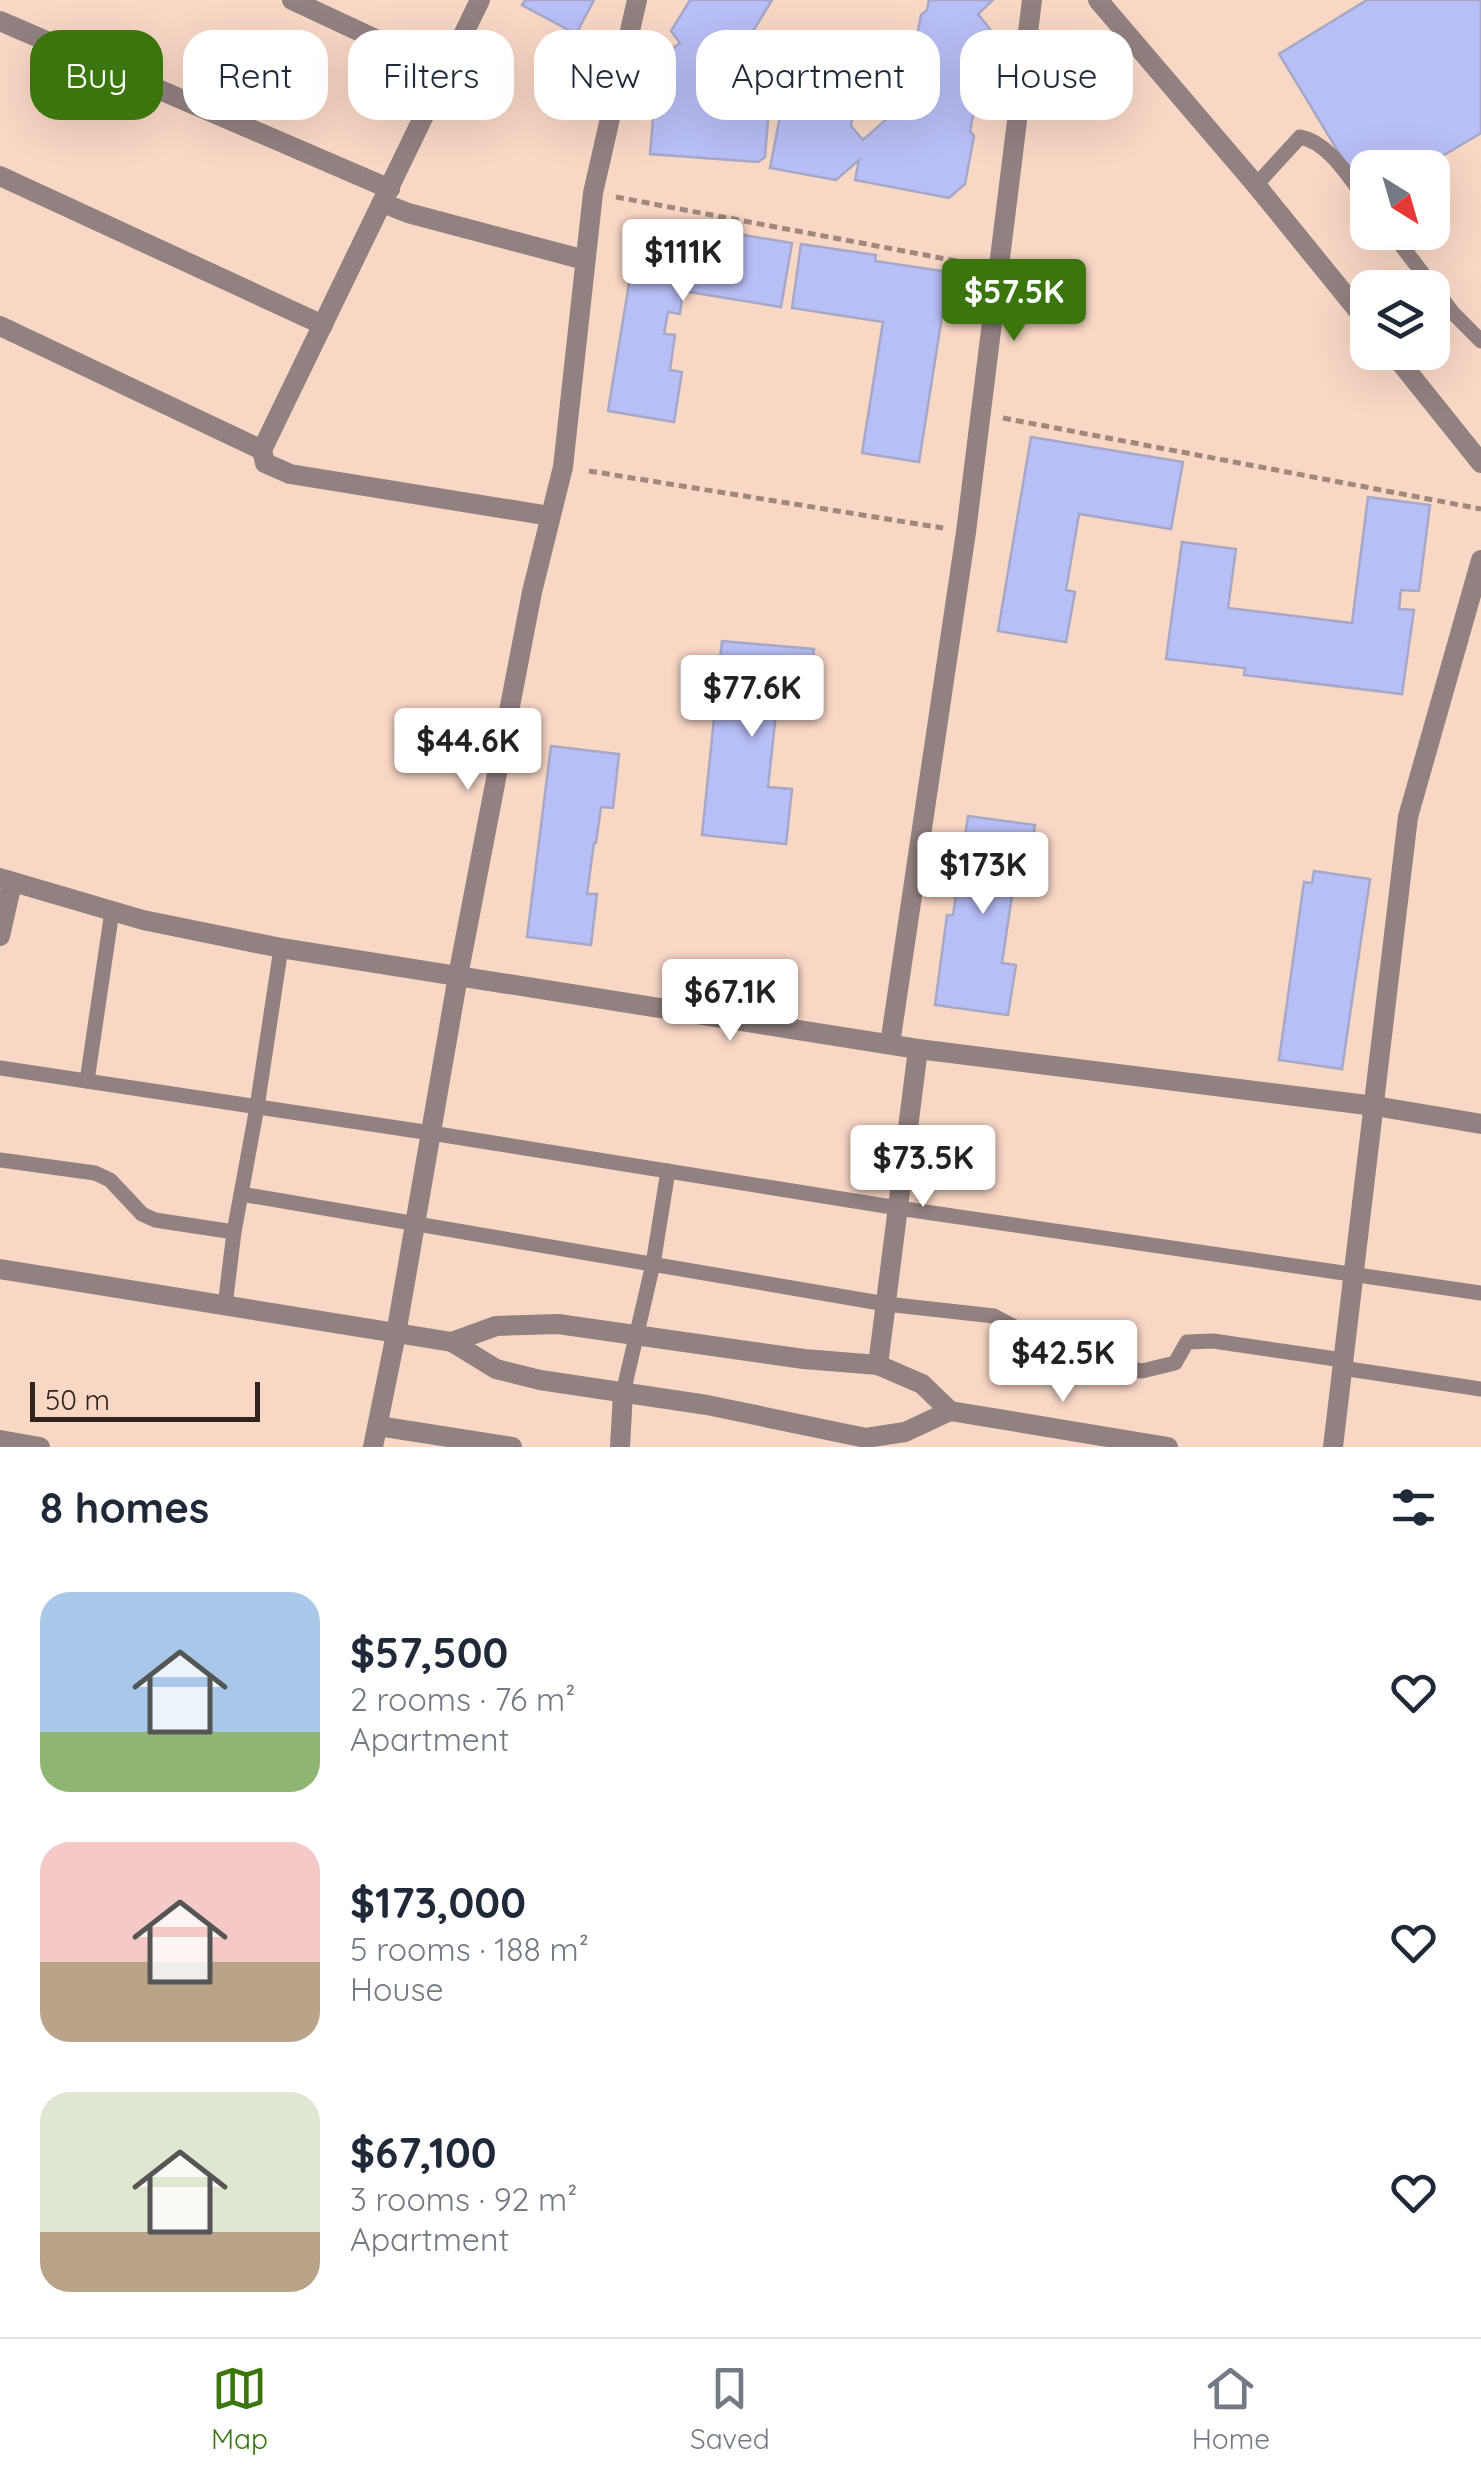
<!DOCTYPE html>
<html lang="en">
<head>
<meta charset="utf-8">
<style>
	:root { --surface:#fff; --page:#f6f6f7; --text:#1f2937; --muted:#747a83; --line:#e0e1e3; --accent:#3a760d }
	body { margin:0; font-family:Quicksand,sans-serif; background:var(--page); color:var(--text); height:100vh; display:flex; flex-direction:column; font-size:38px; white-space:nowrap }
	* { box-sizing:border-box; margin:0 }
	p { font-size:32px; color:var(--muted) }
	.icon { flex:none; width:55px; height:55px; fill:none; stroke:currentColor; stroke-width:2; stroke-linecap:round; stroke-linejoin:round }
	.map { position:relative; height:1447px; overflow:hidden }
	.drawer { display:flex; flex-direction:column; background:var(--surface); flex:1 }
	.drawer>* { flex:none }
	.hud { position:absolute; left:30px; top:30px; width:1422px; height:90px; display:flex; gap:20px }
	.needle { width:65px; rotate:143deg }
	.controls { position:absolute; left:1350px; top:150px; display:grid; gap:20px }
	.controls a { display:grid; place-items:center; width:100px; height:100px; border-radius:20px; background:var(--surface); box-shadow:0 10px 40px #0002; font-size:50px }
	.scale { position:absolute; left:30px; bottom:25px; width:230px; box-sizing:border-box; padding-left:10px; border:5px solid #31241e; border-top:0; font-size:28px; line-height:35px; white-space:nowrap; color:#31241e; -webkit-text-stroke:8px #f8d7c5; paint-order:stroke }
	.price { position:absolute; translate:-50% -85px; padding:0 22px; border-radius:10px; background:#fff; color:#222; font-size:32px; line-height:65px; filter:drop-shadow(0 2px 5px #0008) }
	.price::after { content:''; position:absolute; left:50%; top:60px; width:30px; height:22px; margin-left:-15px; background:inherit; clip-path:polygon(0 0,100% 0,50% 100%) }
	.price.on { background:var(--accent); color:#fff }
	ul { padding:0; list-style:none }
	li { display:flex; align-items:center; gap:30px; height:250px; padding:0 40px }
	li span { display:grid; place-items:center; flex:none; width:280px; height:200px; border-radius:30px; color:#555 }
	li>.icon { margin-inline-start:auto }
	span .icon { width:120px; height:120px; fill:#fffc; stroke-width:1 }
	li b { font-size:42px }
	h2 { display:flex; justify-content:space-between; align-items:center; height:120px; padding:0 40px; font-size:42px }
	.pill { padding:0 35px; border-radius:30px; background:var(--surface); box-shadow:0 10px 40px #0002; font-size:35px; line-height:90px }
	.pill.on { background:var(--accent); color:#fff }
	.dock { display:flex; justify-content:space-around; align-items:center; height:140px; border-top:2px solid var(--line); background:var(--surface); font-size:28px; color:var(--muted) }
	.dock a { display:grid; justify-items:center; gap:5px }
	.dock .on { color:var(--accent) }
	.map>svg:first-child { display:block }
	.building { fill:#b8bef6; stroke:#a5a9c7; stroke-width:2.5 }
	.lines { fill:none; stroke-linecap:round; stroke-linejoin:round }
	.path { stroke:#a0887b; stroke-width:5; stroke-dasharray:8 5; stroke-linecap:butt }
	.lane { stroke:#928181; stroke-width:15 }
	.street { stroke:#928181; stroke-width:20 }
</style>
</head>
<body>
<div class="map">
<svg width="1481" height="1447" viewBox="0 0 1481 1447">
	<rect width="100%" height="100%" fill="#f8d7c5"/>
	<g class="building">
		<path d="M525 0H594L576 34 522 5Z"/>
		<path d="M690 0H772L732 66 722 65 720 96 753 98 768 119 765 157 758 162 650 154 657 71 668 52 680 43 671 31Z"/>
		<path d="M929 0H993L978 14 990 29 970 131 974 136 965 184 949 198 855 180 859 160 836 180 770 168 783 101 853 115 851 126 863 140 906 102 899 94 907 87 921 15 927 10Z"/>
		<path d="M1367 0H1481V133L1422 168H1368L1367 199 1279 54Z"/>
		<path d="M639 223 712 235 713 230 792 243 781 307 683 291 680 314 668 312 664 334 675 335 670 370 682 372 674 422 608 411Z"/>
		<path d="M801 244 876 255 875 261 949 272 919 462 862 453 883 322 792 308Z"/>
		<path d="M1031 437 1183 462 1171 529 1079 514 1066 590 1075 592 1066 642 998 631Z"/>
		<path d="M1368 497 1430 505 1419 591 1401 590 1399 609 1414 610 1402 694 1244 675 1245 668 1166 659 1182 542 1236 549 1228 608 1352 623Z"/>
		<path d="M722 641 814 649 808 707 777 704 768 787 792 789 786 844 702 835Z"/>
		<path d="M551 746 619 754 613 808 601 807 596 843H594L587 894H597L591 945 527 937Z"/>
		<path d="M968 816 1035 825 1027 877 1015 875 1002 963 1016 965 1008 1015 935 1005 947 915H953Z"/>
		<path d="M1314 871 1370 879 1342 1069 1279 1060 1304 882 1312 883Z"/>
	</g>
	<g class="lines">
		<g class="path">
			<path d="M616 197 973 264"/>
			<path d="M1003 418 1481 509"/>
			<path d="M589 471 943 528"/>
		</g>
		<g class="lane">
			<path d="M1256 185 1300 137C1329 142 1350 179 1368 202"/>
			<path d="M1391 232 1453 313 1481 341"/>
			<path d="M0 1068 431 1133 898 1208 1481 1293"/>
			<path d="M87 1081 112 911"/>
			<path d="M0 1160 95 1173 110 1180 142 1214 155 1220 234 1232"/>
			<path d="M241 1194 886 1304 994 1316 1026 1333 1062 1359 1142 1371 1175 1363 1187 1342 1213 1341 1343 1360"/>
			<path d="M225 1306 234 1232 257 1107 281 948"/>
			<path d="M1342 1368 1481 1389"/>
			<path d="M623 1393 653 1264 668 1171"/>
		</g>
		<g class="street">
			<path d="M292 0 446 72"/>
			<path d="M480 0 262 450 265 463 290 474 550 516"/>
			<path d="M1098 0 1256 185 1368 323"/>
			<path d="M0 21 390 189"/>
			<path d="M0 176 323 325"/>
			<path d="M383 203 408 213 585 260"/>
			<path d="M0 326 262 450"/>
			<path d="M1392 352 1481 463"/>
			<path d="M0 878 143 920 281 948 918 1049 1375 1106 1481 1124"/>
			<path d="M0 936 12 883"/>
			<path d="M890 1044 966 532 1032 0"/>
			<path d="M0 1269 452 1342 496 1369 540 1380 707 1405 866 1438 905 1432 950 1411 1168 1447"/>
			<path d="M452 1342 496 1326 558 1324 804 1359 878 1365 922 1384 950 1411"/>
			<path d="M878 1365 918 1049"/>
			<path d="M378 1426 512 1447"/>
			<path d="M0 1440 40 1447"/>
			<path d="M373 1447 396 1334 458 976 532 592 563 467 593 193 637 0"/>
			<path d="M620 1447 623 1393"/>
			<path d="M1333 1447 1408 817 1481 560"/>
		</g>
	</g>
</svg>
<div class="controls">
<a><svg class="needle" viewBox="-14 -14 28 28"><path d="M0-13l5 13h-10z" fill="#e53935"/><path d="M0 13l5-13h-10z" fill="#747a83"/></svg></a>
<a><svg class="icon" aria-label="layers" viewBox="0 0 24 24"><path d="M12 4l9 5-9 5-9-5zM3 14l9 5 9-5"/></svg></a>
</div>
<div class="scale">50 m</div>
<b class="price" style="left:683px;top:304px">$111K</b>
<b class="price on" style="left:1014px;top:344px">$57.5K</b>
<b class="price" style="left:752px;top:740px">$77.6K</b>
<b class="price" style="left:468px;top:793px">$44.6K</b>
<b class="price" style="left:983px;top:917px">$173K</b>
<b class="price" style="left:730px;top:1044px">$67.1K</b>
<b class="price" style="left:923px;top:1210px">$73.5K</b>
<b class="price" style="left:1063px;top:1405px">$42.5K</b>
<div class="hud">
<a class="pill on">Buy</a>
<a class="pill">Rent</a>
<a class="pill">Filters</a>
<a class="pill">New</a>
<a class="pill">Apartment</a>
<a class="pill">House</a>
</div>
</div>
<section class="drawer">
<h2>8 homes<svg class="icon" aria-label="filters" viewBox="0 0 24 24"><path d="M4 7h16M4 17h16"/><circle cx="9" cy="7" r="2"/><circle cx="15" cy="17" r="2"/></svg></h2>
<ul>
<li><span style="background:linear-gradient(#a9c7e8 70%,#8fb573 0)"><svg class="icon" aria-label="home" viewBox="0 0 24 24"><path d="M3 11l9-7 9 7M6 9v11h12V9"/></svg></span><div><b>$57,500</b><p>2 rooms · 76 m²</p><p>Apartment</p></div><svg class="icon" aria-label="heart" viewBox="0 0 24 24"><path d="M12 20l-8-8c-3-5 5-10 8-4 3-6 11-1 8 4z"/></svg></li>
<li><span style="background:linear-gradient(#f6c9c9 60%,#b9a48a 0)"><svg class="icon" aria-label="home" viewBox="0 0 24 24"><path d="M3 11l9-7 9 7M6 9v11h12V9"/></svg></span><div><b>$173,000</b><p>5 rooms · 188 m²</p><p>House</p></div><svg class="icon" aria-label="heart" viewBox="0 0 24 24"><path d="M12 20l-8-8c-3-5 5-10 8-4 3-6 11-1 8 4z"/></svg></li>
<li><span style="background:linear-gradient(#dfe7d0 70%,#b9a48a 0)"><svg class="icon" aria-label="home" viewBox="0 0 24 24"><path d="M3 11l9-7 9 7M6 9v11h12V9"/></svg></span><div><b>$67,100</b><p>3 rooms · 92 m²</p><p>Apartment</p></div><svg class="icon" aria-label="heart" viewBox="0 0 24 24"><path d="M12 20l-8-8c-3-5 5-10 8-4 3-6 11-1 8 4z"/></svg></li>
</ul>
</section>
<nav class="dock">
<a class="on"><svg class="icon" aria-label="map" viewBox="0 0 24 24"><path d="M3 6l6-2 6 2 6-2v14l-6 2-6-2-6 2zM9 4v14M15 6v14"/></svg>Map</a>
<a><svg class="icon" aria-label="saved" viewBox="0 0 24 24"><path d="M7 4h10v16l-5-4-5 4z"/></svg>Saved</a>
<a><svg class="icon" aria-label="home" viewBox="0 0 24 24"><path d="M3 11l9-7 9 7M6 9v11h12V9"/></svg>Home</a>
</nav>
</body>
</html>
